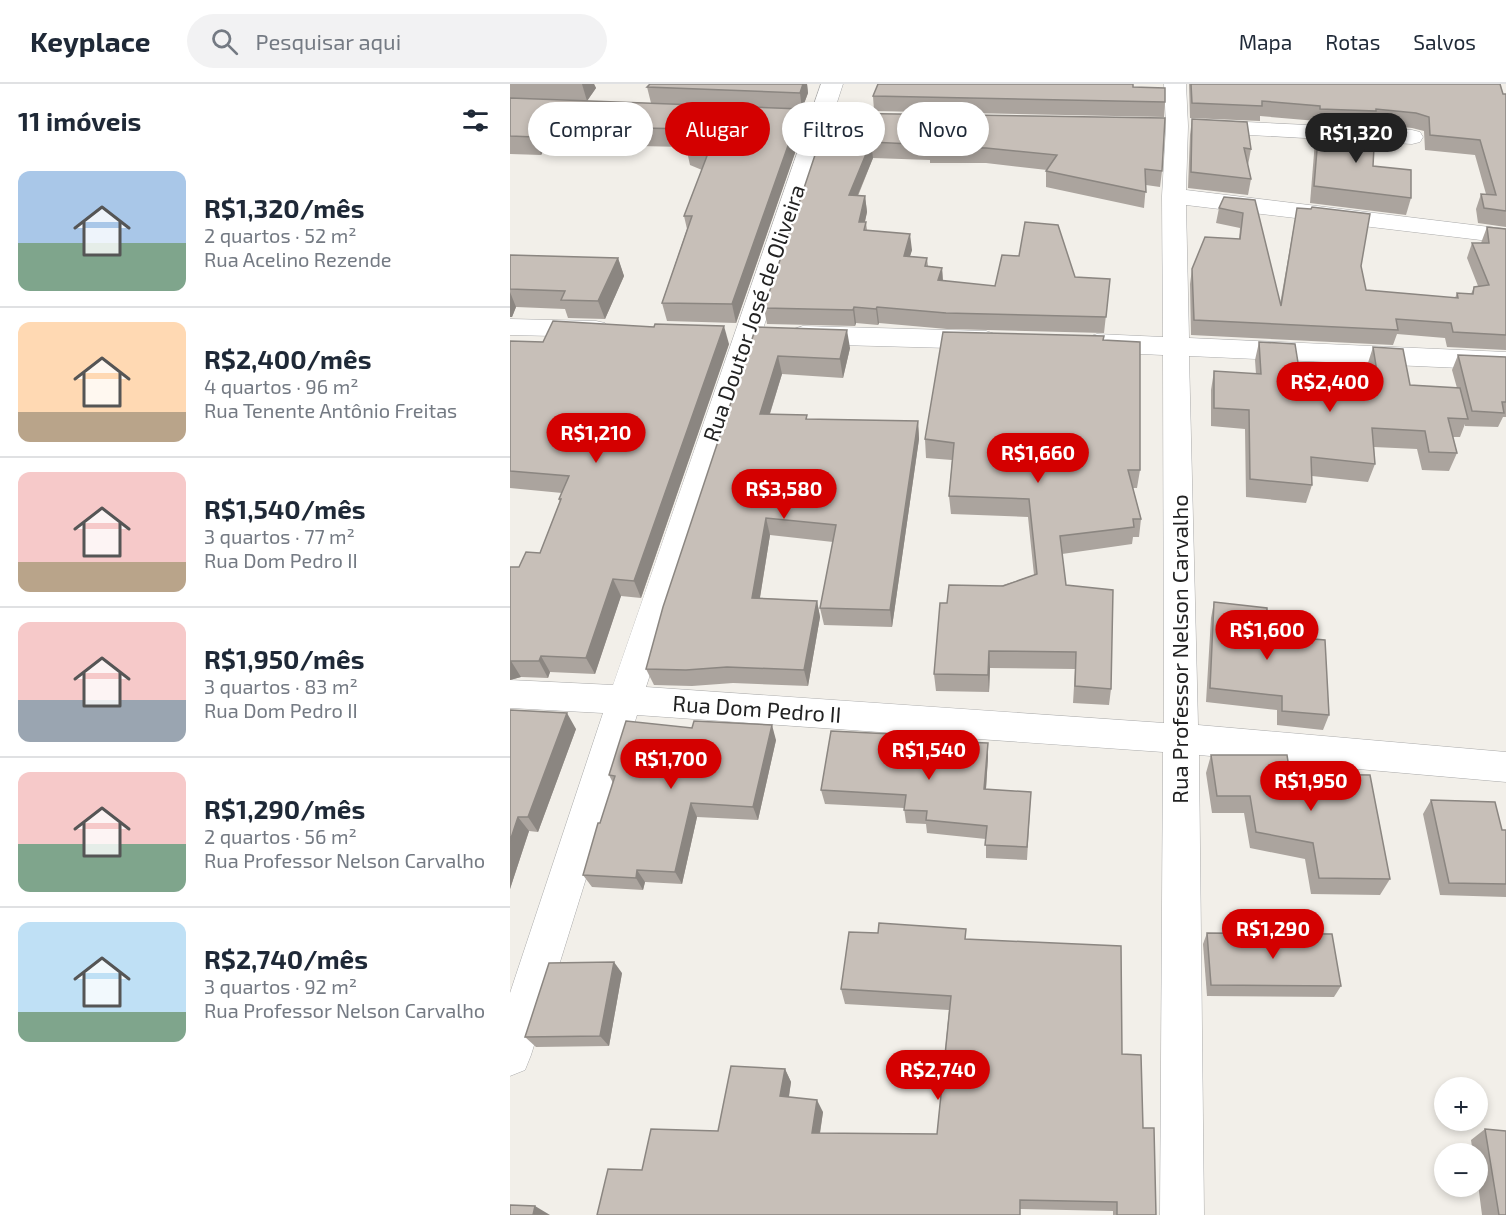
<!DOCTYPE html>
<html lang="pt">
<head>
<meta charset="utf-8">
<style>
	:root { --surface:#fff; --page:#f2f2f3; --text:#1f2937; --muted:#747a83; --line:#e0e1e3; --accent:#d40000 }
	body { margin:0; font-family:"Exo 2",sans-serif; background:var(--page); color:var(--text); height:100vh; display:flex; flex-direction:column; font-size:22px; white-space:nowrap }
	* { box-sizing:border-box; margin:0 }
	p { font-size:20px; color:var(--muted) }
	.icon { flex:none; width:33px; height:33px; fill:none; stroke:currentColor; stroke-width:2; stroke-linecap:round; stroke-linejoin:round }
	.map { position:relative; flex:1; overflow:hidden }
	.side { display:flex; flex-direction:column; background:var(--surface); width:510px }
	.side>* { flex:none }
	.guide { position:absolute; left:18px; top:18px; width:570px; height:54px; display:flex; gap:12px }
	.tools { position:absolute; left:924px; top:993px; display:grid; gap:12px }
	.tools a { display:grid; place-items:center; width:54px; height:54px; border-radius:50%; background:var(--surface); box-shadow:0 3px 9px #0003; font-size:30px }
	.price { position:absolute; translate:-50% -51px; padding:0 14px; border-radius:21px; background:var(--accent); color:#fff; font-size:20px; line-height:39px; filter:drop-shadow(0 2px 3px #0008) }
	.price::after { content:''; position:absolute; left:50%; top:36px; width:18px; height:14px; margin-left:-9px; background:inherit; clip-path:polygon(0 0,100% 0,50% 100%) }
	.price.current { background:#222; color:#fff }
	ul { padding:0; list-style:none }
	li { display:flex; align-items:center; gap:18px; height:150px; padding:0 18px }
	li+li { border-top:2px solid var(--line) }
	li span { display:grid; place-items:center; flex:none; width:168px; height:120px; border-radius:12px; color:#555 }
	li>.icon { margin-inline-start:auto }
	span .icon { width:72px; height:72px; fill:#fffc; stroke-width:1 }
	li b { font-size:26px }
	h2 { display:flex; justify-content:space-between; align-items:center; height:72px; padding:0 18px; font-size:26px }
	.tag { padding:0 21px; border-radius:27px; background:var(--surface); box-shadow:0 3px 9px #0003; font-size:21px; line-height:54px }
	.tag.current { background:var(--accent); color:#fff }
	header { display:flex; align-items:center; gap:36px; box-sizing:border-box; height:84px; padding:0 30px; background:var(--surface); border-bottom:2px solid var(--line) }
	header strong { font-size:28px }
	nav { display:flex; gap:33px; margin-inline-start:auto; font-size:21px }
	.search { width:420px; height:54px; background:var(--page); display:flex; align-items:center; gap:15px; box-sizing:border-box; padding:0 21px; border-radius:33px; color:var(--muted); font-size:22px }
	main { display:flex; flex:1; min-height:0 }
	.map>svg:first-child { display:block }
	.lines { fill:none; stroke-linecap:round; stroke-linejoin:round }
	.minor-casing { stroke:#a9a9a9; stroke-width:1 }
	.minor { fill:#fff; fill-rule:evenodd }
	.wall { fill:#aba49e }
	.shaded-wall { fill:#8b8681 }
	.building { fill:#c7bfb8; stroke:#8b8681; stroke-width:1.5 }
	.labels { text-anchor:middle; stroke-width:5; stroke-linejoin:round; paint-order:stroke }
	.street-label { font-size:22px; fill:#222; stroke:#fff }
</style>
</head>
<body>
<header>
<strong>Keyplace</strong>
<div class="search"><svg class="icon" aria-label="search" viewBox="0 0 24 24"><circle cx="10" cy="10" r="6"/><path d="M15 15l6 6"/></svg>Pesquisar aqui</div>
<nav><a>Mapa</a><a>Rotas</a><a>Salvos</a></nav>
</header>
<main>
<section class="side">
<h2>11 imóveis<svg class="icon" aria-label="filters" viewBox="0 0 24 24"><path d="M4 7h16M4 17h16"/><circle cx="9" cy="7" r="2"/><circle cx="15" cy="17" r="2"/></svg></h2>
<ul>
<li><span style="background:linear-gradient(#a9c7e8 60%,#7fa58c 0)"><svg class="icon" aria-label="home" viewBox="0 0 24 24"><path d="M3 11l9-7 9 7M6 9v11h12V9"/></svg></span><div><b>R$1,320/mês</b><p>2 quartos · 52 m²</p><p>Rua Acelino Rezende</p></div></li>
<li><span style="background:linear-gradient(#ffd9b3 75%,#b9a48a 0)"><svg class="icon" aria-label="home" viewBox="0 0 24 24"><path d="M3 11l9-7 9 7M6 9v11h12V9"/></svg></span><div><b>R$2,400/mês</b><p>4 quartos · 96 m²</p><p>Rua Tenente Antônio Freitas</p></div></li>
<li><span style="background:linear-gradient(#f6c9c9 75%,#b9a48a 0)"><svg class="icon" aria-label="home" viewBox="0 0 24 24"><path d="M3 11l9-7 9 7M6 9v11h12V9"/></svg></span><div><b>R$1,540/mês</b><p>3 quartos · 77 m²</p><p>Rua Dom Pedro II</p></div></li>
<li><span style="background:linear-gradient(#f6c9c9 65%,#9aa5b1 0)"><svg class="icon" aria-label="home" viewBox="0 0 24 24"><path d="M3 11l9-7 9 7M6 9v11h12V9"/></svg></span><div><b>R$1,950/mês</b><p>3 quartos · 83 m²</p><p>Rua Dom Pedro II</p></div></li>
<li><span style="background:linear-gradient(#f6c9c9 60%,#7fa58c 0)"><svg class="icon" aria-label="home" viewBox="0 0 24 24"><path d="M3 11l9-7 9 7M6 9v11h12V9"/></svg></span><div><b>R$1,290/mês</b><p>2 quartos · 56 m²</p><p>Rua Professor Nelson Carvalho</p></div></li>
<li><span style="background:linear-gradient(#bfe0f5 75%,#7fa58c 0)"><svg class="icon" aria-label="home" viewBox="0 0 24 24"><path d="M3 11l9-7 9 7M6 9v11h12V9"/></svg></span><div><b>R$2,740/mês</b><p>3 quartos · 92 m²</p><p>Rua Professor Nelson Carvalho</p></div></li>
</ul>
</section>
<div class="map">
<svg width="996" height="1131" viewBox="0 0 996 1131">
	<rect width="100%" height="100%" fill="#f2efe9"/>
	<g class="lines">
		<g class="minor-casing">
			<g id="minor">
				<path d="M311 0H333L136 603 654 639 653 271 587 268 578 265 574 259 578 253 587 250 653 253 652 112 656 42 654 0H676L678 42 676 106 996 145V159L676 121 679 254 996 268V286L679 272 688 641 996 668V698L689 671 694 1131H650L653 668 127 631 21 971 15 986 0 992V909L93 629 0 624V596L103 601Z"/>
				<path d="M694 36 902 46 910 48 913 53 910 58 902 60 686 48 683 43 686 38Z"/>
				<path d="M0 235 86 237 95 239 99 245 95 251 86 253 0 251Z"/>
				<path d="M293 242 476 247 485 250 489 256 485 262 476 265 293 260 284 257 280 251 284 245Z"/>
			</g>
		</g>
		<use href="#minor" class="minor"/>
	</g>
	<g class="wall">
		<path d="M0 0H84L86 4 77 17 0 14Z"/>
		<path d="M140 0H297L298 9 292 25H291L294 43 226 239 157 237 152 219 177 145 174 132 192 86 180 81 176 63 80 61 78 63 35 64 31 71 0 70V15L141 19 137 3Z"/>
		<path d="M679 0H990L993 10H996V143L968 139 966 125 971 110H976L965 71 915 66 914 47 902 44 862 39V42L806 39 807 37 750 32V37L680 34Z"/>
		<path d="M623 3 655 18 654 33 364 27 363 12Z"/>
		<path d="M319 29 652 87 650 103 636 101 634 124 536 103V87L537 86 476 79H420V76L363 74 348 112H355L357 128 355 138H356L357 146 402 166 400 172 417 174 418 182 432 184 433 197 485 202 565 193 600 195 594 249 437 245 369 239 368 241 346 239 345 242 257 240 254 224Z"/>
		<path d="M682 35 741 65 738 81 741 95 738 111 678 104 680 51Z"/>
		<path d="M809 41 863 82 901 114 896 131 800 119 805 57Z"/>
		<path d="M745 116 770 220 787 124 851 182 856 206 945 214 947 209 961 210 964 203 968 202 957 174 962 159H971L977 143 996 145V266L937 263 935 254 887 250 883 261 681 251 680 200 682 185 729 155 730 144 706 139 709 124Z"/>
		<path d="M0 171 108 174 114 192 95 235 58 234 55 225 6 223 2 233H0Z"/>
		<path d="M246 243 340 264 333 294 272 290 260 330 298 335 408 337 409 355 382 543 314 541 310 524 323 458 260 451 250 514 307 517 310 533 298 602 223 599 182 602 144 601 136 585Z"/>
		<path d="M593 256 630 386 627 404H623L631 435 629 453H623L622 460 552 470 556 501 601 605 599 621 563 619 565 585 480 584 479 608 426 607 424 590 437 519 524 491 518 433 441 430 439 412 442 376 416 374 415 355Z"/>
		<path d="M0 257 33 258 219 260 131 514 111 512 85 590 40 588 38 594 11 593 0 596V483H9L30 469 50 418 49 415 52 409 0 404Z"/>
		<path d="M749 258 790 291 803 295 860 299 857 282 863 263 900 301 947 304 942 286 948 271 996 273V333H993L988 343 955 342V340L950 353H943L947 369 939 387 912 386 907 365 864 363 865 380 858 398 802 392V401L796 419 736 413 735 345 701 342V306L704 287 746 290 745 276Z"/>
		<path d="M704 518 757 551 819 631 813 646 767 641V626L696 618 701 534Z"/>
		<path d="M0 626 66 645 28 748 19 747 0 805Z"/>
		<path d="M266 656 248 736 187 733 172 800 135 798 133 806 82 803 73 791 103 699 99 691Z"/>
		<path d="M422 657 478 673 476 705 521 708 517 776 476 774V755L417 749 416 740 396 739 394 724 315 720 311 706Z"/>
		<path d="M701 671 780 690 880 795 870 811 801 810 795 775 740 764 734 729H702L696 689Z"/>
		<path d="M921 716 992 746H996V813L930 811 913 730Z"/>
		<path d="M697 849 831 902 824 913 697 912 693 860Z"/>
		<path d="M457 855 612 970 633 1044 646 1131H603V1127L510 1125 132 1086 208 1047 275 985 281 998 279 1013 313 1028 310 1050H427L439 926 335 920 331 905Z"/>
		<path d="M112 889 99 962 26 963 15 953Z"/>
		<path d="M975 1045 996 1131H972L968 1100V1070H963L961 1056Z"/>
	</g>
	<g class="shaded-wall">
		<path d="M72 0H84L86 4 77 17Z"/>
		<path d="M293 0H297L298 9 292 25 290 9Z"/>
		<path d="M291 25 294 43 226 239 222 220Z"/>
		<path d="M74 43 80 61 78 63 73 45Z"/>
		<path d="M29 46 35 64 31 71 25 53Z"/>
		<path d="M361 58 363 74 341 127 339 111Z"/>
		<path d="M355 112 357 128 351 154 349 138Z"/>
		<path d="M400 150 402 166 395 188 394 172Z"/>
		<path d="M108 174 114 192 95 235 88 217Z"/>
		<path d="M432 184 433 200 428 196Z"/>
		<path d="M0 208 6 223 2 233H0Z"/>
		<path d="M344 223 346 239 345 242 343 226Z"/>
		<path d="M367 223 369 239 368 241 366 225Z"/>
		<path d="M214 242 219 260 131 514 124 497Z"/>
		<path d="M337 246 340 264 333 294 330 275Z"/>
		<path d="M268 272 272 290 254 348 250 330Z"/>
		<path d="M408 337 409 355 382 543 380 526Z"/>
		<path d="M256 434 260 451 247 531 242 514Z"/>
		<path d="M103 495 111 512 85 590 76 574Z"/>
		<path d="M307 517 310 533 298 602 294 586Z"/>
		<path d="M479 567 480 584 479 608 478 591Z"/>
		<path d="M31 572 40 588 38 594 29 577Z"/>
		<path d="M0 577H1L11 593 0 596Z"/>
		<path d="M57 629 66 645 28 748 18 733Z"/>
		<path d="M262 641 266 656 248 736 243 723Z"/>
		<path d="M478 659V673L475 719 474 705Z"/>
		<path d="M181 719 187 733 172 800 165 788Z"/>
		<path d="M8 733 19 747 0 805V757Z"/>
		<path d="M127 786 135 798 133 806 126 794Z"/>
		<path d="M104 878 112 889 99 962 90 952Z"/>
		<path d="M275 985 281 998 277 1024 270 1012Z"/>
		<path d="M307 1016 313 1028 308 1060 302 1049Z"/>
		<path d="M25 1122 40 1131H23Z"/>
	</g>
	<g class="building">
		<path d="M140 0H293L290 9 137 3Z"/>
		<path d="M368 0H623V3L655 4V18L363 12Z"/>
		<path d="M681 0H990L993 10H996V127L974 124 971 110 986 111 970 56 920 51 919 33 906 29 866 25V27L810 25V22L752 17V22L682 19Z"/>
		<path d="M0 14 291 25 222 220 152 219 182 132H174L197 72 176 62 184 45 74 43 73 45 29 46 25 53 0 52Z"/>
		<path d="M319 29 655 34 652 87 635 85 636 108 536 87 547 71 476 64 419 63 421 61 361 58 339 111 355 112 349 138H356L354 146 400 150 394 172 417 174 415 182 432 184 428 196 485 202 492 171 509 172 515 138 548 141 565 193 600 195 596 233 436 229 367 223 366 225 344 223 343 226 254 224Z"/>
		<path d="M682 35 737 38 741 65 734 64 741 95 681 88Z"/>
		<path d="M809 41 865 44 863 82 901 86V114L804 102Z"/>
		<path d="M714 113 745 116 771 222 787 124 801 125 802 123 860 130 851 182 856 206 948 214 947 209 963 210 964 203 979 201 962 159H979L977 143 996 145V251L943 248 941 239 886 235 888 246 684 236 682 185 695 153 730 155 733 129 709 124Z"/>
		<path d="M0 171 108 174 88 217 51 216 55 207 0 205Z"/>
		<path d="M43 237 144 243 145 240 214 242 124 497 103 495 76 574 31 572 29 577H0V483H9L16 468 30 469 51 415H49L59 392 0 387V257L33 258Z"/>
		<path d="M246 243 337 246 330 275 268 272 250 330 297 331 296 335 408 337 380 526 310 524 326 441 256 434 242 514 307 517 294 586 217 583 176 586 136 585 153 523Z"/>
		<path d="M433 248 594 252 593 256 630 258V386H618L631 435H623L624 443 550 452 556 501 603 506 601 605 565 602 566 568 479 567 478 591 424 590 430 519H437L439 501 493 502 527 490 519 415 439 412 444 359 415 355Z"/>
		<path d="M749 258 785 260 790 291 803 292V295L869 300 863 263 893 265 900 301 950 304 958 335 938 334 947 369 919 368 915 347 862 344 865 380 801 373 802 401 740 395 739 326 704 324V287L751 290Z"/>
		<path d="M948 271 996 273V318H992L994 329 962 327Z"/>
		<path d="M704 518 757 524V551L815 556 819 631 772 627V612L700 604Z"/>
		<path d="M0 626 57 629 18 733H8L0 757Z"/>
		<path d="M116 637 182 644 184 637 262 641 243 723 181 719 165 788 127 786 126 794 73 791 88 739H90L105 692 99 691Z"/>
		<path d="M321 647 421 652V657L478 659 474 705 521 708 517 763 475 761 477 742 416 736 417 727 394 726 396 711 311 706Z"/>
		<path d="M701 671H777L780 690 860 691 880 795 809 794 803 759 746 748 740 712H707Z"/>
		<path d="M921 716 985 718 992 746H996V800L939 799Z"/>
		<path d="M369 839 456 845 455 855 611 862 612 970 631 971 633 1044H644L646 1131H607V1118L510 1116V1131H87L98 1085 132 1086 141 1045 208 1047 221 982 275 985 270 1012 307 1016 302 1049 427 1050 441 912 331 905 339 848 368 849Z"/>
		<path d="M697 849 822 850 831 902 701 901Z"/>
		<path d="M104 878 90 952 15 953 39 879Z"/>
		<path d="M975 1045 996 1047V1131H989Z"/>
		<path d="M0 1121 25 1122 23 1131H0Z"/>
	</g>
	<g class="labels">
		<g class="street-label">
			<text transform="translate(244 229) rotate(-71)" y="8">Rua Doutor José de Oliveira</text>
			<text transform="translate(670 565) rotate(-90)" y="8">Rua Professor Nelson Carvalho</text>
			<text transform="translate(247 625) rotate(4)" y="8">Rua Dom Pedro II</text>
		</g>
	</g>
</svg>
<div class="tools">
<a>+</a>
<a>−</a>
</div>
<b class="price current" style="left:846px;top:80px">R$1,320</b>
<b class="price" style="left:820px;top:329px">R$2,400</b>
<b class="price" style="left:86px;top:380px">R$1,210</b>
<b class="price" style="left:528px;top:400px">R$1,660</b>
<b class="price" style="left:274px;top:436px">R$3,580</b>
<b class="price" style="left:757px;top:577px">R$1,600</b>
<b class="price" style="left:419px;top:697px">R$1,540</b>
<b class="price" style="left:161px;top:706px">R$1,700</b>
<b class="price" style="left:801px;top:728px">R$1,950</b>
<b class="price" style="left:763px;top:876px">R$1,290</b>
<b class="price" style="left:428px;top:1017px">R$2,740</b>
<div class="guide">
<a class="tag">Comprar</a>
<a class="tag current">Alugar</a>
<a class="tag">Filtros</a>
<a class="tag">Novo</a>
</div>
</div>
</main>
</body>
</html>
